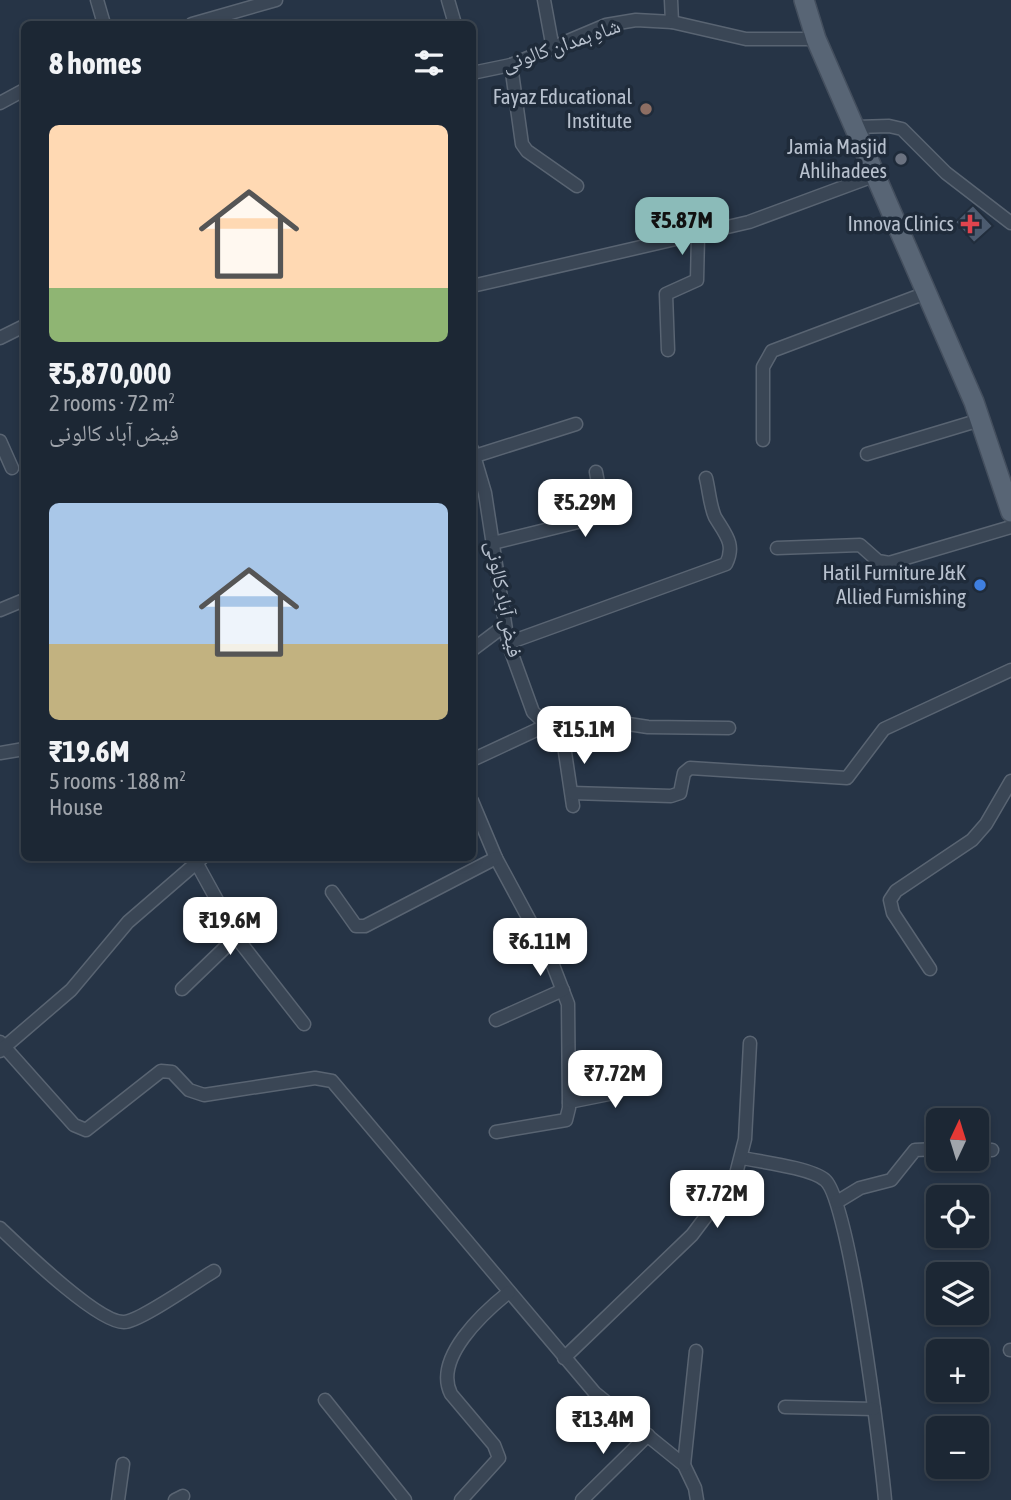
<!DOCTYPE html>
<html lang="en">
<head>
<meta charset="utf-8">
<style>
	:root { --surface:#1c2734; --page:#252f3c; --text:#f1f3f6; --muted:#a0a5ac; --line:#3a444f; --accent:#8bbbb9 }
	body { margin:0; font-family:"Asap Condensed","Noto Naskh Arabic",sans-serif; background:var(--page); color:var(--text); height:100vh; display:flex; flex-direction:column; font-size:26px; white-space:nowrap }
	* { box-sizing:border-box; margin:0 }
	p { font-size:23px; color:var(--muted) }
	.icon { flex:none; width:38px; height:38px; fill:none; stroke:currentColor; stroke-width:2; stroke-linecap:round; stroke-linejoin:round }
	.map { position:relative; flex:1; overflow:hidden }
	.drawer { position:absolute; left:21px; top:21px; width:455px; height:840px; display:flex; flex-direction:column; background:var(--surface); border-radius:10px; box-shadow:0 4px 10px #0003,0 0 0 2px var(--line) }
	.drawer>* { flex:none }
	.needle { width:46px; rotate:4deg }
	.buttons { position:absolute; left:926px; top:1108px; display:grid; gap:14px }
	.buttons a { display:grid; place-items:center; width:63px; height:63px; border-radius:10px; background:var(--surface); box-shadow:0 4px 10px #0003,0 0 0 2px var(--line); font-size:35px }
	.price { position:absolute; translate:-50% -60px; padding:0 16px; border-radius:14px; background:#fff; color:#222; font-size:23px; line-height:46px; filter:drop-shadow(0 2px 4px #0008) }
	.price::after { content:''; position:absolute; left:50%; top:42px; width:21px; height:16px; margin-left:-10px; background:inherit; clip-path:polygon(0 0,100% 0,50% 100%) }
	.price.active { background:var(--accent); color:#111 }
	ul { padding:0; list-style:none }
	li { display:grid; align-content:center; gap:14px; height:371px; padding:0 28px }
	li span { display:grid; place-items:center; height:217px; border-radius:10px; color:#555 }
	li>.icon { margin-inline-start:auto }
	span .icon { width:126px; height:126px; fill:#fffc; stroke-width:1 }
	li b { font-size:30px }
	h2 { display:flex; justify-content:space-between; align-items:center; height:84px; padding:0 28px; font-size:30px }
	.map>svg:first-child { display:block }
	.building { fill:#4c5b6f; stroke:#212d3c; stroke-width:2 }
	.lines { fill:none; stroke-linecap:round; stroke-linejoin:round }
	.street-casing { stroke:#596472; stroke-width:15 }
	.primary-casing { stroke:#444f5e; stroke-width:22 }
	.street { stroke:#3a4655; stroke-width:12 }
	.primary { stroke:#586575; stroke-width:19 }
	.education-dot { fill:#8d6e63; stroke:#1f2b3a; stroke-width:2.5 }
	.worship-dot { fill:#6b7280; stroke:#1f2b3a; stroke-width:2.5 }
	.health-dot { fill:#e0444e; stroke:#1f2b3a; stroke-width:2.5 }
	.shop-dot { fill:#3f7fe0; stroke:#1f2b3a; stroke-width:2.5 }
	.labels { text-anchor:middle; stroke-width:7; stroke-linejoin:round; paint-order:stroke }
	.street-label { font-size:21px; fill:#b8c1ce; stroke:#1f2b3a }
	.poi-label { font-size:21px; fill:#b8c1ce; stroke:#1f2b3a; text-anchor:end }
</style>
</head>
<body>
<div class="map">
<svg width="1011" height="1500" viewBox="0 0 1011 1500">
	<rect width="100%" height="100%" fill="#263446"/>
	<path class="building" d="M973 205 993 226 974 243 955 222Z"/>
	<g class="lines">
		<g class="street-casing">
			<g id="street">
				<path d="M97 0 104 24"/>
				<path d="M448 0 455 24"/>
				<path d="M544 0 553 49"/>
				<path d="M671 0 672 22"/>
				<path d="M192 24 276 0"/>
				<path d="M511 65 522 144 527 151 577 186"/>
				<path d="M472 73 511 65 606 25 636 20 672 22 746 39H816"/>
				<path d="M0 103 24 90"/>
				<path d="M856 127 889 126 902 129 946 173 1011 223"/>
				<path d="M472 286 749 222 876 175"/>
				<path d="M0 338 24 326"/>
				<path d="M668 350 666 294 697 280 698 236"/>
				<path d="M763 440V367L772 351 926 293"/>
				<path d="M0 441 12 468"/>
				<path d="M472 449 485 493 508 643 533 712 547 725 562 732"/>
				<path d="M867 454 980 420"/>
				<path d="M475 456 576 424"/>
				<path d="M493 543 598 517 603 510 596 472"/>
				<path d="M777 548 860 545 878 561 889 563 1011 527"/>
				<path d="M0 610 24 600"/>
				<path d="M508 643 726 564C736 544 725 534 715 517 710 506 709 490 706 478"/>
				<path d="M472 650 504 626"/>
				<path d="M562 732 587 721 602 720 648 727 729 728"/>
				<path d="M562 732 573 806"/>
				<path d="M0 753 24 749"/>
				<path d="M472 760 547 725"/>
				<path d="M572 793 671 796 680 793 684 773 690 768 847 778 884 729 1011 670"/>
				<path d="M472 801 496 858 551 960 568 1004 569 1108 566 1120 496 1132"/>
				<path d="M196 862 240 942 304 1024"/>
				<path d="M332 892 356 926H365L496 858"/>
				<path d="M930 969 893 913 890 900 896 891 972 840 986 824 1011 781"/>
				<path d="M182 989 237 936"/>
				<path d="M496 1020 563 990"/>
				<path d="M0 1042 74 1125 86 1130 161 1071 172 1072 189 1090 204 1095 315 1078 332 1081 595 1393 684 1465 695 1488 697 1500"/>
				<path d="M0 1051 71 990 128 922 202 858"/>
				<path d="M569 1102 614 1093 648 1077"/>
				<path d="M976 1149 992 1150"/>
				<path d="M742 1158C762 1162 811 1168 825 1180 850 1200 881 1455 885 1500"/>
				<path d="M837 1202 860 1188 891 1180 915 1150 938 1149"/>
				<path d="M0 1228C21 1248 98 1323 124 1322 139 1322 197 1281 214 1271"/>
				<path d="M1010 1350H1011"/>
				<path d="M564 1358 692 1235 735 1178 745 1139 750 1043"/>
				<path d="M325 1400 405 1500"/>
				<path d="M785 1407 874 1409"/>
				<path d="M684 1465 696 1351"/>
				<path d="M118 1500 123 1464"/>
				<path d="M175 1500 183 1496"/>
				<path d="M461 1500 499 1458 494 1445 451 1394C433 1358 484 1312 509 1292"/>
				<path d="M582 1500 648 1435"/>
			</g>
		</g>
		<g class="primary-casing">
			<path id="primary" d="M804 0 816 39 974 402 1011 512"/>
		</g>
		<use href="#street" class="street"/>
		<use href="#primary" class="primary"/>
	</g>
	<circle class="education-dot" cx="646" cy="109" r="7"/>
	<circle class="worship-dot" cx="901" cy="159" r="7"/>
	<path class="health-dot" d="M966.5 213.5h7v7h7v7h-7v7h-7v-7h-7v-7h7z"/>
	<circle class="shop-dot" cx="980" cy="585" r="7"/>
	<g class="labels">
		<g class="street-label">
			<text transform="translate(561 45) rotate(-19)" y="7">شاہِ ہمدان کالونی</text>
			<text transform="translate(504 599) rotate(79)" y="7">فیض آباد کالونی</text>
		</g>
		<g class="poi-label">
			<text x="632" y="104">Fayaz Educational<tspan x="632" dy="24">Institute</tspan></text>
			<text x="887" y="154">Jamia Masjid<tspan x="887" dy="24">Ahlihadees</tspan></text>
			<text x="954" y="231">Innova Clinics</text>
			<text x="966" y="580">Hatil Furniture J&amp;K<tspan x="966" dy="24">Allied Furnishing</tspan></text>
		</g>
	</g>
</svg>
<div class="buttons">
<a><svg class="needle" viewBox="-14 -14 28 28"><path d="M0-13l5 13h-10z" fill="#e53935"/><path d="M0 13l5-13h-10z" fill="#a0a5ac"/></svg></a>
<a><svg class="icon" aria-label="locate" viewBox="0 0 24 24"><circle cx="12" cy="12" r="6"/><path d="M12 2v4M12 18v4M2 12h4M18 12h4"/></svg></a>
<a><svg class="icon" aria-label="layers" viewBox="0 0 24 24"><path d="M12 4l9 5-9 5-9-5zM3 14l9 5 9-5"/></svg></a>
<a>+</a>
<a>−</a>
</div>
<b class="price active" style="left:682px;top:257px">₹5.87M</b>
<b class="price" style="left:585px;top:539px">₹5.29M</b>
<b class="price" style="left:584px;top:766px">₹15.1M</b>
<b class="price" style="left:230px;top:957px">₹19.6M</b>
<b class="price" style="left:540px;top:978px">₹6.11M</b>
<b class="price" style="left:615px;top:1110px">₹7.72M</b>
<b class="price" style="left:717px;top:1230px">₹7.72M</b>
<b class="price" style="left:603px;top:1456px">₹13.4M</b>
<section class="drawer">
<h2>8 homes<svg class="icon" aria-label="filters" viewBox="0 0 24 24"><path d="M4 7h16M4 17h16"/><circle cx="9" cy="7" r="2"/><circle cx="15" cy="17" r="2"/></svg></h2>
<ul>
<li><span style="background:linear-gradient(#ffd9b3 75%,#8fb573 0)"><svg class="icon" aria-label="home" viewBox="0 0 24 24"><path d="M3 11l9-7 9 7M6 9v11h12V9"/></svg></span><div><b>₹5,870,000</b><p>2 rooms · 72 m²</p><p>فیض آباد کالونی</p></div></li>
<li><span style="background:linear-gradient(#a9c7e8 65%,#c2b280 0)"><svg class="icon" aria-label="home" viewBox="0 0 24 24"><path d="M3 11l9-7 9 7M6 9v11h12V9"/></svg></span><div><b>₹19.6M</b><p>5 rooms · 188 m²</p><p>House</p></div></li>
</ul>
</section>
</div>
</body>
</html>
